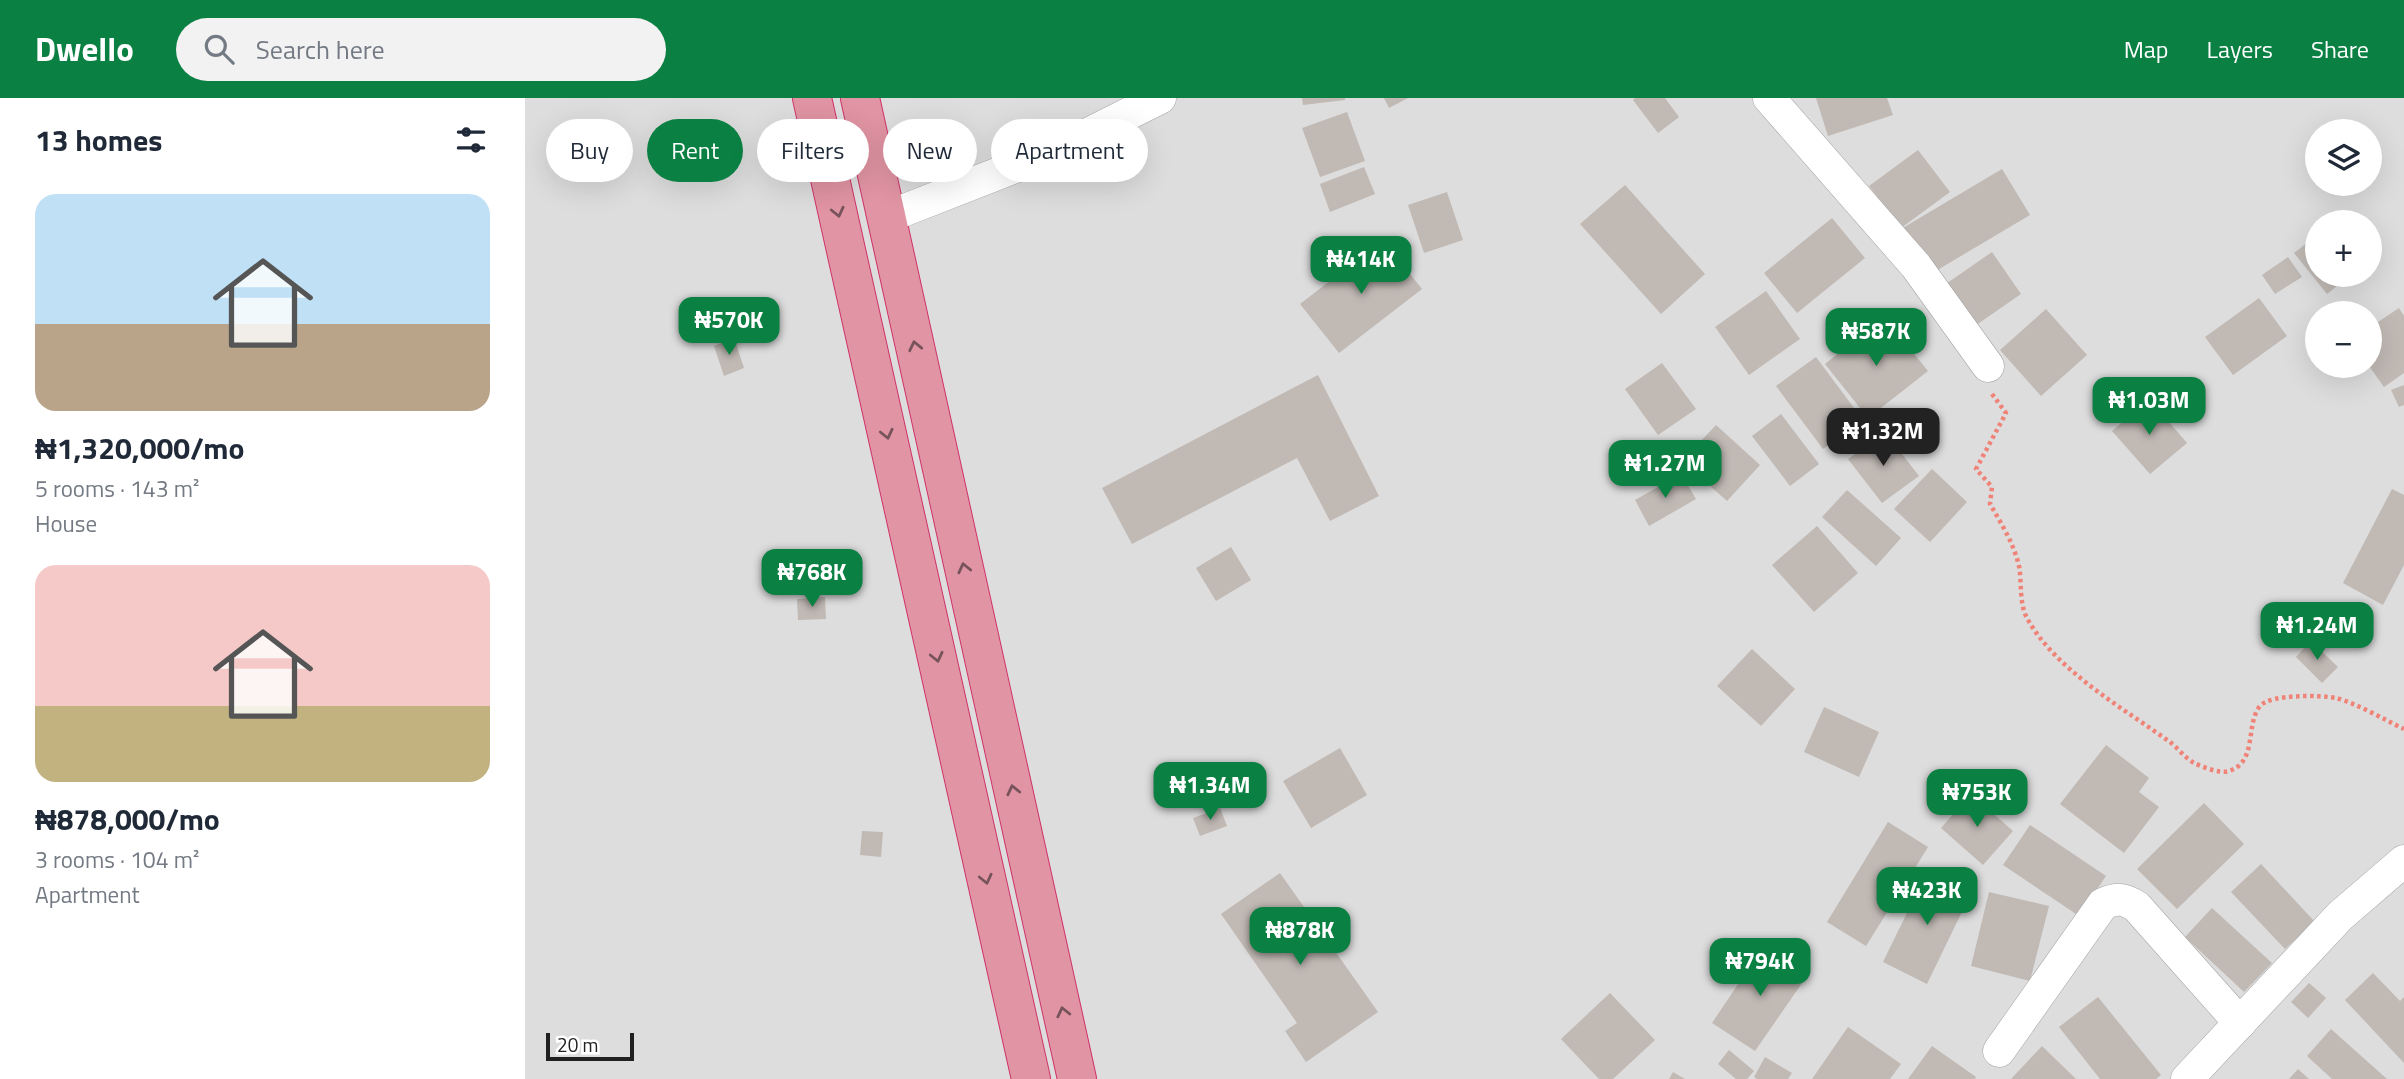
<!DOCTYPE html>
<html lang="en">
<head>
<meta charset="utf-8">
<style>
	:root { --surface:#fff; --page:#f2f2f3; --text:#1f2937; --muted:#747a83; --accent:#0b8043 }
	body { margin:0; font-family:"Titillium Web",sans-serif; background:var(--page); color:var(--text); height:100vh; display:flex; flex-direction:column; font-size:26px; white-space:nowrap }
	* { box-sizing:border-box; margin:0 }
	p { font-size:23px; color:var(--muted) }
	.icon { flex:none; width:38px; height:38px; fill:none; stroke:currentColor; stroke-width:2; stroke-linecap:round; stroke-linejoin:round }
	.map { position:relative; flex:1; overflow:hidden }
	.sheet { display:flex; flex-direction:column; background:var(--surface); width:525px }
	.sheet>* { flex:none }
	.guide { position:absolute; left:21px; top:21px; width:665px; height:63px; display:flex; gap:14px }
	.buttons { position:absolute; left:1780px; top:21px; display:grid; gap:14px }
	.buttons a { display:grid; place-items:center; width:77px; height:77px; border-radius:50%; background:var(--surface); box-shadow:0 7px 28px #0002; font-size:35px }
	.scale { position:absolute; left:21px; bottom:18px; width:88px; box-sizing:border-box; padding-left:7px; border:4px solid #202020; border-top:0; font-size:19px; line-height:24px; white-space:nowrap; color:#202020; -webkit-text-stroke:5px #fff; paint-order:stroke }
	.price { position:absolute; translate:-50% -60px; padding:0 16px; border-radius:14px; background:var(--accent); color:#fff; font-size:23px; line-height:46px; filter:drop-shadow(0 2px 4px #0008) }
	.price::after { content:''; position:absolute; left:50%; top:42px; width:21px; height:16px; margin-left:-10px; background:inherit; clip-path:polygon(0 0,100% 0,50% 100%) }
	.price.current { background:#222; color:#fff }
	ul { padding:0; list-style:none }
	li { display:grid; align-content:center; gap:14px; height:371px; padding:0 35px }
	li span { display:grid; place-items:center; height:217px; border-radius:21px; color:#555 }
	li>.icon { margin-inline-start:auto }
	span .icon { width:126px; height:126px; fill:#fffc; stroke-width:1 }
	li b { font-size:30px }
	h2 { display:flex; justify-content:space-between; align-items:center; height:84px; padding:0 35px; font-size:30px }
	.chip { padding:0 24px; border-radius:32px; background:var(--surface); box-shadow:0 7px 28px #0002; font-size:24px; line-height:63px }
	.chip.current { background:var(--accent); color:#fff }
	header { display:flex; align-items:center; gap:42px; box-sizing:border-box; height:98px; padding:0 35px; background:var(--accent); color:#fff }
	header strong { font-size:33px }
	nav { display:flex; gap:38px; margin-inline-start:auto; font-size:24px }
	.search { width:490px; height:63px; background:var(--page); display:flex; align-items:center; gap:18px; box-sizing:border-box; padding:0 24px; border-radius:38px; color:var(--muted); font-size:26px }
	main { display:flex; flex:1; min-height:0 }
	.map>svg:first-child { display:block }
	.residential { fill:#dedddd; fill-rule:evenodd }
	.building { fill:#c0b9b4 }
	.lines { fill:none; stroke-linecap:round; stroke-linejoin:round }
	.street-casing { stroke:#a4a4a4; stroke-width:33 }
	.highway-casing { stroke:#cf3269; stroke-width:40 }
	.path { stroke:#f08377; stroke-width:4.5; stroke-dasharray:3.5 3.5; stroke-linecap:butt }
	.street { stroke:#fff; stroke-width:32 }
	.highway { stroke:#e194a3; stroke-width:38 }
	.oneway { stroke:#77545b }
</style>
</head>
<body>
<header>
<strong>Dwello</strong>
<div class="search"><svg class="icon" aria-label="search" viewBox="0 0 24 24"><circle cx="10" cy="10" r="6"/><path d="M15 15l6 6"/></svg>Search here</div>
<nav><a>Map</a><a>Layers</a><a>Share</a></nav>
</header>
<main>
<section class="sheet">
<h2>13 homes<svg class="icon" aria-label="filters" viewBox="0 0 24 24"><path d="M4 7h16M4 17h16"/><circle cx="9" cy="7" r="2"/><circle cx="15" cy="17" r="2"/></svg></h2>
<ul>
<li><span style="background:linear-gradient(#bfe0f5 60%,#b9a48a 0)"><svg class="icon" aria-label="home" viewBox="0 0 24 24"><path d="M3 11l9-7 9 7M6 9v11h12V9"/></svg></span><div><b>₦1,320,000/mo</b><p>5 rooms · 143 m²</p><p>House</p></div></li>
<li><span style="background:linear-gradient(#f6c9c9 65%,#c2b280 0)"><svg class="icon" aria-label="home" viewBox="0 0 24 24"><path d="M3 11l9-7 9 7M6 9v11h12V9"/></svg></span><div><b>₦878,000/mo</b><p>3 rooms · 104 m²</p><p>Apartment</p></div></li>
</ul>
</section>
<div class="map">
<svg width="1879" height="981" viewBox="0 0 1879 981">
	<rect width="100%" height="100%" fill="#f0ede7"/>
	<path class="residential" d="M0 0H1879V981H0ZM1792 33H1844V86H1792ZM1792 124H1844V177H1792ZM1792 215H1844V268H1792Z"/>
	<g class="building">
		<path d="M777 0H820V2L778 7Z"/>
		<path d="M859 0H883L864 10Z"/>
		<path d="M1110 0H1140L1154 19 1133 35 1108 2Z"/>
		<path d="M1291 0H1362L1368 17 1303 38Z"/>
		<path d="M822 14 840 63 795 79 777 30Z"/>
		<path d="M1393 52 1425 94 1376 130 1344 88Z"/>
		<path d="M839 69 850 96 805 114 795 86Z"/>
		<path d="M1477 71 1505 117 1404 177 1376 131Z"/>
		<path d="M1100 87 1180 176 1136 216 1055 126Z"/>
		<path d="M922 94 938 142 899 155 883 107Z"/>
		<path d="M1307 120 1340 160 1272 215 1239 175Z"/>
		<path d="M1792 137V177H1826L1802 196 1769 155Z"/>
		<path d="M858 142 897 191 814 255 775 206Z"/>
		<path d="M1467 154 1496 196 1444 232 1415 190Z"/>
		<path d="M1763 159 1777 179 1750 196 1737 177Z"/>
		<path d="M1241 193 1275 241 1224 277 1190 229Z"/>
		<path d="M1734 200 1762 238 1708 277 1680 239Z"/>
		<path d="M1874 210 1879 218V275L1859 289 1844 268V230Z"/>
		<path d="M1521 211 1562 257 1516 298 1475 252Z"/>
		<path d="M1359 219 1403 273 1343 320 1300 266Z"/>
		<path d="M209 240 219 270 199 278 189 248Z"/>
		<path d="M1291 259 1338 322 1298 351 1251 288Z"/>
		<path d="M1137 265 1171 311 1133 337 1100 291Z"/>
		<path d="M793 277 854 398 805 423 772 360 607 446 577 390Z"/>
		<path d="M1879 287V307L1874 309 1866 292Z"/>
		<path d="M1624 301 1662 345 1625 376 1587 333Z"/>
		<path d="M1256 316 1294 366 1265 388 1227 338Z"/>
		<path d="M1191 327 1235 367 1202 403 1157 363Z"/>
		<path d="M1360 334 1394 378 1357 405 1323 361Z"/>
		<path d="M1407 371 1442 404 1405 444 1369 411Z"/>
		<path d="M1156 376 1171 401 1124 428 1110 402Z"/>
		<path d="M1867 391 1879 397V467L1858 507 1818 485Z"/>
		<path d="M1322 392 1376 440 1351 468 1297 419Z"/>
		<path d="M1292 428 1333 475 1289 514 1247 467Z"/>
		<path d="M706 449 726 482 691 503 671 470Z"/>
		<path d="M300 499 301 521 273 522 272 501Z"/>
		<path d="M1786 543 1813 569 1797 585 1771 559Z"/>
		<path d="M1227 551 1270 591 1236 628 1192 588Z"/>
		<path d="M1299 609 1354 634 1334 679 1279 654Z"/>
		<path d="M1581 647 1624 680 1614 694 1634 709 1599 755 1535 706Z"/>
		<path d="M815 650 842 697 786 730 758 683Z"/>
		<path d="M1446 696 1488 733 1458 767 1416 730Z"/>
		<path d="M1679 705 1719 746 1652 811 1612 771Z"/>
		<path d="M695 710 702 728 675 738 668 720Z"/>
		<path d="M1363 724 1403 749 1341 848 1302 824Z"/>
		<path d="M1505 727 1581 778 1554 818 1478 767Z"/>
		<path d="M337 733 358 734 356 759 335 757Z"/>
		<path d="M1736 766 1790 824 1760 851 1706 794Z"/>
		<path d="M1403 772 1447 793 1402 886 1358 864Z"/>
		<path d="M755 775 853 914 781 964 760 933 772 925 696 816Z"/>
		<path d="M1464 794 1524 808 1505 883 1446 868Z"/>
		<path d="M1687 810 1747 865 1719 894 1660 839Z"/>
		<path d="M1240 846 1284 875 1230 953 1187 925Z"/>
		<path d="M1848 875 1875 903 1879 899V965L1820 902Z"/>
		<path d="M1784 885 1801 900 1783 920 1766 904Z"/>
		<path d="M1085 895 1130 942 1088 981H1074L1036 941Z"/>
		<path d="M1573 899 1636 977 1631 981H1575L1534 929Z"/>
		<path d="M1323 929 1376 966 1365 981H1287Z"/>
		<path d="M1806 931 1862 981H1807L1782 958Z"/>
		<path d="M1407 948 1451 979 1450 981H1383Z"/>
		<path d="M1517 948 1551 981H1486Z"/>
		<path d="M1204 952 1229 973 1222 981H1211L1193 966Z"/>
		<path d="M1240 959 1267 975 1263 981H1232L1229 979Z"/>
		<path d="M1773 971 1784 981H1764Z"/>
		<path d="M1148 974 1160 981H1144Z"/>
	</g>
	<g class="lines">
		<g class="street-casing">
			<g id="street">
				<path d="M1244 0 1391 168 1463 268"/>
				<path d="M362 119 523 56 635 0"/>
				<path d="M1474 953 1578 806C1592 800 1599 800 1612 809L1715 925"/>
				<path d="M1662 981 1815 818 1879 763"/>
			</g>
		</g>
		<g class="highway-casing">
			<g id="highway">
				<path d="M287 0 506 981"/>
				<path d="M335 0 552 981"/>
			</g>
		</g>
		<path class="path" d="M1467 296 1481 315 1451 371 1467 389 1465 406C1476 425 1489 446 1494 468 1497 484 1494 506 1502 520 1530 572 1598 610 1645 644 1653 650 1660 660 1669 665 1678 669 1694 676 1704 673 1733 664 1720 626 1735 608 1745 596 1796 597 1811 600 1831 605 1860 622 1879 631"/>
		<use href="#street" class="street"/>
		<use href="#highway" class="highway"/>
	</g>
	<defs><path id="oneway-chevron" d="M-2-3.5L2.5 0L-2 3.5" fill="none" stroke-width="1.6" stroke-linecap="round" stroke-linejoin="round" transform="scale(1.75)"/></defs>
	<g class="oneway">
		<use href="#oneway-chevron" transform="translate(313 114) rotate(77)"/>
		<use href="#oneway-chevron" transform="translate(390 248) rotate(-102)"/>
		<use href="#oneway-chevron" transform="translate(362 336) rotate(77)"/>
		<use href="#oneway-chevron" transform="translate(439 470) rotate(-103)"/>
		<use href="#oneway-chevron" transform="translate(412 559) rotate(77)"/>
		<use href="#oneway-chevron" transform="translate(488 692) rotate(-103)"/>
		<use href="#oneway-chevron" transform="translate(461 781) rotate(77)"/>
		<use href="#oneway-chevron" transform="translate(538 914) rotate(-103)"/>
	</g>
</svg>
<div class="buttons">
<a><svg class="icon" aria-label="layers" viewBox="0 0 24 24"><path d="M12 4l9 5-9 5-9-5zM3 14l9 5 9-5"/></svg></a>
<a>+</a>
<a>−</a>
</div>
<div class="scale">20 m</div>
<b class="price" style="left:836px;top:198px">₦414K</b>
<b class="price" style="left:204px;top:259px">₦570K</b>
<b class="price" style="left:1351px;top:270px">₦587K</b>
<b class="price" style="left:1624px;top:339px">₦1.03M</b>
<b class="price current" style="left:1358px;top:370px">₦1.32M</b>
<b class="price" style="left:1140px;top:402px">₦1.27M</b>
<b class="price" style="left:287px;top:511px">₦768K</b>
<b class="price" style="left:1792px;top:564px">₦1.24M</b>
<b class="price" style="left:685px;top:724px">₦1.34M</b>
<b class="price" style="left:1452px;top:731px">₦753K</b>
<b class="price" style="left:1402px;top:829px">₦423K</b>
<b class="price" style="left:775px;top:869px">₦878K</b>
<b class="price" style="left:1235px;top:900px">₦794K</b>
<div class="guide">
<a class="chip">Buy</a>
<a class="chip current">Rent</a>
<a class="chip">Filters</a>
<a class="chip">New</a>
<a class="chip">Apartment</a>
</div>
</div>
</main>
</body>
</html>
